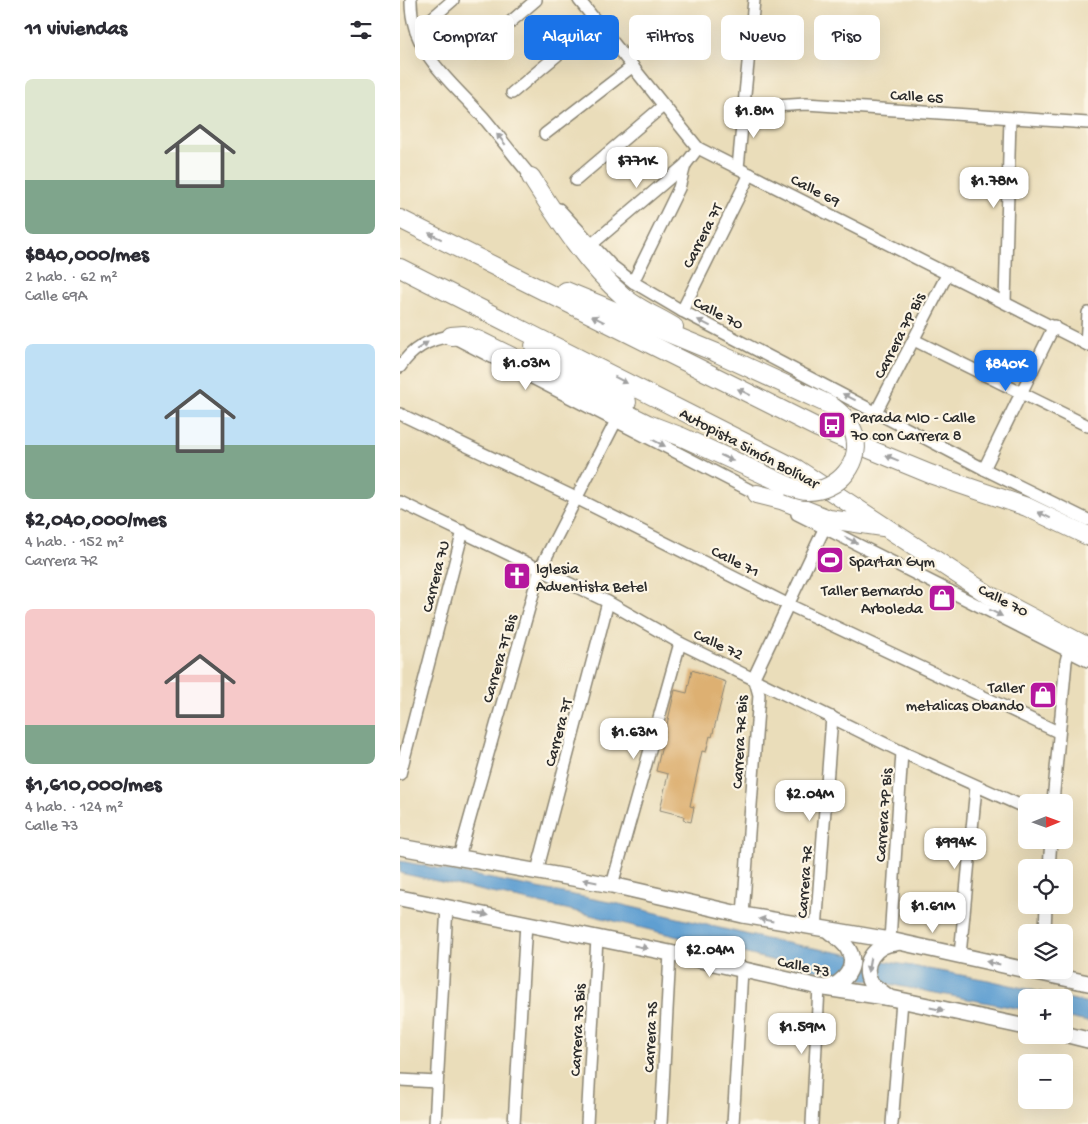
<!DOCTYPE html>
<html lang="es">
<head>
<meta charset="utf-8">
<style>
	:root { --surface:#fff; --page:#f7f7f7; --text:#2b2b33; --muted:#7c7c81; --accent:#1a73e8 }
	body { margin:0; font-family:"Gochi Hand",sans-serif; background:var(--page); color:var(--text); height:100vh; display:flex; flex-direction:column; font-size:19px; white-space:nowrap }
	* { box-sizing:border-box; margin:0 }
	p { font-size:16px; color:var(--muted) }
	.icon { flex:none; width:28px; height:28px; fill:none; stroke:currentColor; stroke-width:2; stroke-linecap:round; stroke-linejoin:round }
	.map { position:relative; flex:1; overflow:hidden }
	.drawer { display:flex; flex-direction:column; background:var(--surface); width:400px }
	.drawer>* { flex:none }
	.hud { position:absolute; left:15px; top:15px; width:475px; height:45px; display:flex; gap:10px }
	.needle { width:32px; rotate:89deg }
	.fabs { position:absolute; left:618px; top:794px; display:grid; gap:10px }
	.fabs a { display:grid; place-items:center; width:55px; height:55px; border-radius:8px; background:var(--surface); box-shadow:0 5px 20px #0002; font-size:25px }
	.price { position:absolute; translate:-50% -42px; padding:0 11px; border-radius:10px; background:#fff; color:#222; font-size:16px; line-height:32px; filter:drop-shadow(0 1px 2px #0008) }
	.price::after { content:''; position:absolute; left:50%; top:30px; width:15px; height:11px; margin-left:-8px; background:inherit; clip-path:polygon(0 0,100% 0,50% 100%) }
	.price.selected { background:var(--accent); color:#fff }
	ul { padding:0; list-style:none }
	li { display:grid; align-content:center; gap:10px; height:265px; padding:0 25px }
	li span { display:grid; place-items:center; height:155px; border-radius:8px; color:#555 }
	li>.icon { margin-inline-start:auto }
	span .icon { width:90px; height:90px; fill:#fffc; stroke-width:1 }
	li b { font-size:21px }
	h2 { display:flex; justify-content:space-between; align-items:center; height:60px; padding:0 25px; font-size:21px }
	.tag { padding:0 18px; border-radius:8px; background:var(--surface); box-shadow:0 5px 20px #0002; font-size:18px; line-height:45px }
	.tag.selected { background:var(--accent); color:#fff }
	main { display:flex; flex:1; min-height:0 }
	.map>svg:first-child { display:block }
	.water { fill:#5e9fd1; stroke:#44657e }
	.building { fill:#ddb072 }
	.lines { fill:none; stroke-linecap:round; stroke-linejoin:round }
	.minor-casing { stroke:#8a8472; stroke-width:14 }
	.major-casing { stroke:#8a8472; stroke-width:18 }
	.highway-casing { stroke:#8a8472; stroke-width:20 }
	.minor { stroke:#fff; stroke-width:11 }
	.major { stroke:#fff; stroke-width:15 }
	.highway { stroke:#fff; stroke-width:18 }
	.highway-bridge-casing { stroke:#8a8472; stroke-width:20; stroke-linecap:butt }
	.highway-bridge { stroke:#fff; stroke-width:18 }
	.oneway { fill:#a0a0a0 }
	.labels { text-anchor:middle; stroke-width:4.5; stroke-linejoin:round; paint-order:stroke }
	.street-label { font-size:16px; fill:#2b2b2b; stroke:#fcf5e5 }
	.poi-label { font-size:16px; fill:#2b2b2b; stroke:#fcf5e5; text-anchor:start }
</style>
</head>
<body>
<main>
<section class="drawer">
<h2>11 viviendas<svg class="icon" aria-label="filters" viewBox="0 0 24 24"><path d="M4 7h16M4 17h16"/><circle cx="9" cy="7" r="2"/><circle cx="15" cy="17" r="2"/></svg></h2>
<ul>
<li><span style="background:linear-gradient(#dfe7d0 65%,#7fa58c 0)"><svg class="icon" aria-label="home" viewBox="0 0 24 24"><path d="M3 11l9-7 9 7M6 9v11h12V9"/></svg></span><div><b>$840,000/mes</b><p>2 hab. · 62 m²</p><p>Calle 69A</p></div></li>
<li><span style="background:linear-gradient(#bfe0f5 65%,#7fa58c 0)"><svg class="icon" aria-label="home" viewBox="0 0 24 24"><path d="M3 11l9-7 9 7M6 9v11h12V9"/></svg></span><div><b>$2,040,000/mes</b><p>4 hab. · 152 m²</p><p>Carrera 7R</p></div></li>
<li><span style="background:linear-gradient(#f6c9c9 75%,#7fa58c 0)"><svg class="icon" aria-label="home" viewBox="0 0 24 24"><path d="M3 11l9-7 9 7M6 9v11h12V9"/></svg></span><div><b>$1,610,000/mes</b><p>4 hab. · 124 m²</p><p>Calle 73</p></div></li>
</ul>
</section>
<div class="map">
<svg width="688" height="1124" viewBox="0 0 688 1124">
	<rect width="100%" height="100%" fill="#fcf5e5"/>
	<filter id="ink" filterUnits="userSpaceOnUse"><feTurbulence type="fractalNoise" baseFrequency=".02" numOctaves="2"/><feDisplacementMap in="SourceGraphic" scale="10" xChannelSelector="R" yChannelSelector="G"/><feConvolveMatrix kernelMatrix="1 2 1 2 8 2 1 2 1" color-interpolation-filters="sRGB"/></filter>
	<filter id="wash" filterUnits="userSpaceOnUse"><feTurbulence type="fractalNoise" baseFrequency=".0096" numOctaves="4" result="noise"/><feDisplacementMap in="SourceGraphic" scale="20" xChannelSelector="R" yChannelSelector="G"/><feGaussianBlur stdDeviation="1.12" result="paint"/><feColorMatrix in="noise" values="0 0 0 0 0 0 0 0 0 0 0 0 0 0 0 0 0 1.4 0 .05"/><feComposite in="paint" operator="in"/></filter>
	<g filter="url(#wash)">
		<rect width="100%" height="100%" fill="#eaddba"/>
		<path class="water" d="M0 861 219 904 370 940 588 980 688 1003V1022L664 1017V998H626V1010L403 968 166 909 0 873Z"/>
		<g id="blocks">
			<path class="building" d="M292 670 326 682 312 737 310 736 306 752 302 751 290 806 294 807 291 822 283 820 284 816 260 810 268 774 256 771 275 690 287 693Z"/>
		</g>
	</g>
	<g filter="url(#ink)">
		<use href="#blocks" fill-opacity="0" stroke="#8a8472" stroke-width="1"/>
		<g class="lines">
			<g class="minor-casing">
				<g id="minor">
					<path d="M11 0C10 52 51 81 83 117 101 138 117 161 136 182"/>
					<path d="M179 0 298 148 688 345"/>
					<path d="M16 32 53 0"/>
					<path d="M73 54 136 0"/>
					<path d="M112 93 197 22"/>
					<path d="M344 108 406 104 688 123"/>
					<path d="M145 134 233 66"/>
					<path d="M338 168 354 0"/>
					<path d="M176 180 263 106"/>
					<path d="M159 209 211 265 233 282 282 311 584 469 688 520"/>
					<path d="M192 244 285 165 298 148"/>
					<path d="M233 282 279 188 285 165"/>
					<path d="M605 302 610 118"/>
					<path d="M282 311 350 174"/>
					<path d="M514 340 688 426"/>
					<path d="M686 344 688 313"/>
					<path d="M0 367C12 348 29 339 51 336L363 497"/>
					<path d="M476 412 548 273"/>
					<path d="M0 414 176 498 387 604 658 732"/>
					<path d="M584 469 654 326"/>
					<path d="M0 502 208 602 280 643 502 752 626 808"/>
					<path d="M397 514 688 661"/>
					<path d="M0 774 63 531"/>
					<path d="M653 802 666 661 669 650"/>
					<path d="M59 857 140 569 216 421"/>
					<path d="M649 868 651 840"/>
					<path d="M137 871 208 602"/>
					<path d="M212 885 280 643"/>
					<path d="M343 915 359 695 354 677 425 527"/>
					<path d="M416 929 432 717"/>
					<path d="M645 932 646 905"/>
					<path d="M490 940 502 752"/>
					<path d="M560 955 576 787"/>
					<path d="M0 1080 37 1082"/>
					<path d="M35 1124 47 906"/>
					<path d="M114 1124 126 923"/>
					<path d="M187 1124 197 938"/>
					<path d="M261 1124 270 953"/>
					<path d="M333 1124 342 970"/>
					<path d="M412 1124 419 987"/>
					<path d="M492 1124 502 1001"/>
				</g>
			</g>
			<g class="major-casing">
				<g id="major">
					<path d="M0 847 212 885 343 915 490 940 626 970"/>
					<path d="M0 898 270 953 419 987 491 998 626 1027"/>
					<path d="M627 970 688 983"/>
					<path d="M427 988C443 984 459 967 448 949 444 942 437 937 430 932"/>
					<path d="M487 996 471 984C460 964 475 944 496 943"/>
					<path d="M664 1034 688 1040"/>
				</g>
			</g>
			<g class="highway-casing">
				<g id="highway">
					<path d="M131 177C158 219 186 264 224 297 238 309 258 317 274 327"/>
					<path d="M0 219 418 428 530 474 627 507 688 536"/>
					<path d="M0 268 397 469 589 595 688 647"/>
					<path d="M166 291 317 353 430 405"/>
					<path d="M51 336 64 335 80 341 248 424 282 437 389 486"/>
					<path d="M134 346 177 374 227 402"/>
					<path d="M357 494 381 500 429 519 483 527"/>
				</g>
			</g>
			<use href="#minor" class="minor"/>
			<use href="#major" class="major"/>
			<use href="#highway" class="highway"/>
			<g class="highway-bridge-casing">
				<path id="highway-bridge" d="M389 486C394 488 401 491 407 491 438 492 465 461 453 431 448 419 440 412 430 405"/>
			</g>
			<use href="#highway-bridge" class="highway-bridge"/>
		</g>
		<defs><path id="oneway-solid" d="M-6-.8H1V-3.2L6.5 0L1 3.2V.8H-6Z" transform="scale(1.25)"/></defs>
		<g class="oneway">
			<use href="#oneway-solid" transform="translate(101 139) rotate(-128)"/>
			<use href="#oneway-solid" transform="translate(35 236) rotate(-154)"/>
			<use href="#oneway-solid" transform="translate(198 319) rotate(-153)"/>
			<use href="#oneway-solid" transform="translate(304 323) rotate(-153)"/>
			<use href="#oneway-solid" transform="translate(22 346) rotate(-33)"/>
			<use href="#oneway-solid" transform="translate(221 380) rotate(27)"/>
			<use href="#oneway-solid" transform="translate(344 392) rotate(-154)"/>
			<use href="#oneway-solid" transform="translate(449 397) rotate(-153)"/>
			<use href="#oneway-solid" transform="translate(259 443) rotate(27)"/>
			<use href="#oneway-solid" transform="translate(327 458) rotate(25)"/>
			<use href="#oneway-solid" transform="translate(492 458) rotate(-158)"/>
			<use href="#oneway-solid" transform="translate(644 515) rotate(-154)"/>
			<use href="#oneway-solid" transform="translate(451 540) rotate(27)"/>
			<use href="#oneway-solid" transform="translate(596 613) rotate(27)"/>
			<use href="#oneway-solid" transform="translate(190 881) rotate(-169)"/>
			<use href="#oneway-solid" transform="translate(82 914) rotate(12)"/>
			<use href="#oneway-solid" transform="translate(366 920) rotate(-169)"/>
			<use href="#oneway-solid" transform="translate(241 947) rotate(11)"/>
			<use href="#oneway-solid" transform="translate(593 963) rotate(-168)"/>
			<use href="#oneway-solid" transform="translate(469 965) rotate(100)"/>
			<use href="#oneway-solid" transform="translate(537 1009) rotate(12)"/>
		</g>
	</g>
	<defs>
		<g id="bus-square" transform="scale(1.4375)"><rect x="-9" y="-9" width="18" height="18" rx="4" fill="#b5179e" stroke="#fcf5e5"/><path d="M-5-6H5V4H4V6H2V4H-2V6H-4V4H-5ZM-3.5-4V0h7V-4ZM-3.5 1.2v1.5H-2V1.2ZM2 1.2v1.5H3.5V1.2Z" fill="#fff"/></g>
		<g id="stadium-square" transform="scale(1.4375)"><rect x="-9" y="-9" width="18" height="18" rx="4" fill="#b5179e" stroke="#fcf5e5"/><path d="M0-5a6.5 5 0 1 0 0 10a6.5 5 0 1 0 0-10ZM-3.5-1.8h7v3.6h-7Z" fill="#fff"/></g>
		<g id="church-square" transform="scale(1.4375)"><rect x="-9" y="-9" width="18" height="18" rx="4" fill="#b5179e" stroke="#fcf5e5"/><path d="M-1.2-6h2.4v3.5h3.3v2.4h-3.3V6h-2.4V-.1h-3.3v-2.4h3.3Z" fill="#fff"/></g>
		<g id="shop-square" transform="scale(1.4375)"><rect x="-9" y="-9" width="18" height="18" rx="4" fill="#b5179e" stroke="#fcf5e5"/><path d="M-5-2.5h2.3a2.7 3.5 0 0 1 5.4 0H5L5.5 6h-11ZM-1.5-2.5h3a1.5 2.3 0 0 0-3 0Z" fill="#fff"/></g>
	</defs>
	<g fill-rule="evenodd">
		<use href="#bus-square" x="432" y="425"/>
		<use href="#stadium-square" x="430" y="560"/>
		<use href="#church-square" x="117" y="576"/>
		<use href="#shop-square" x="542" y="598"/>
		<use href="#shop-square" x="643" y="695"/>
	</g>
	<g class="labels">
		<g class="street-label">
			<text transform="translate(517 95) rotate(4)" y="6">Calle 65</text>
			<text transform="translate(416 189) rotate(27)" y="6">Calle 69</text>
			<text transform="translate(301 235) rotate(-63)" y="6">Carrera 7T</text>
			<text transform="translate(319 312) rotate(27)" y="6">Calle 70</text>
			<text transform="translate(498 335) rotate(-63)" y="6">Carrera 7P Bis</text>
			<text transform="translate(350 447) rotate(28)" y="6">Autopista Simón Bolívar</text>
			<text transform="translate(336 560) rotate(27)" y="6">Calle 71</text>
			<text transform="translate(34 576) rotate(-76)" y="6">Carrera 7U</text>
			<text transform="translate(604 599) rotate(27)" y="6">Calle 70</text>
			<text transform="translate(319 643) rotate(25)" y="6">Calle 72</text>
			<text transform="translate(98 658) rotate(-74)" y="6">Carrera 7T Bis</text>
			<text transform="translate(157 732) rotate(-75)" y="6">Carrera 7T</text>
			<text transform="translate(338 742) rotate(-87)" y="6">Carrera 7R Bis</text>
			<text transform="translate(482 815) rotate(-86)" y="6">Carrera 7P Bis</text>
			<text transform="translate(403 882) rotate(-86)" y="6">Carrera 7R</text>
			<text transform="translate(404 965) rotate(12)" y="6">Calle 73</text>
			<text transform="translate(176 1030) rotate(-87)" y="6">Carrera 7S Bis</text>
			<text transform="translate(249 1037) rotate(-87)" y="6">Carrera 7S</text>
		</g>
		<g class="poi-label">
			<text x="451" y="422">Parada MIO - Calle<tspan x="451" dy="18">70 con Carrera 8</tspan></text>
			<text x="449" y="566">Spartan Gym</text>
			<text x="136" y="573">Iglesia<tspan x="136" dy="18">Adventista Betel</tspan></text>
			<text x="523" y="595" text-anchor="end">Taller Bernardo<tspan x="523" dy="18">Arboleda</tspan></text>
			<text x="624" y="692" text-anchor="end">Taller<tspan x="624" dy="18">metalicas Obando</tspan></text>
		</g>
	</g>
</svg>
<div class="fabs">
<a><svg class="needle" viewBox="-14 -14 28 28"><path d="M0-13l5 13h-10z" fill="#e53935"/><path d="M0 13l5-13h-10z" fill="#7c7c81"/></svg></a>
<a><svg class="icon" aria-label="locate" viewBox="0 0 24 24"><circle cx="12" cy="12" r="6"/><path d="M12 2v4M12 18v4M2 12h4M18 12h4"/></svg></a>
<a><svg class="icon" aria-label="layers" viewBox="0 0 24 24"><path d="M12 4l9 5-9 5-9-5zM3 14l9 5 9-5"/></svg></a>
<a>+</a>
<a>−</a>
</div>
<b class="price" style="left:354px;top:139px">$1.8M</b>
<b class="price" style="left:237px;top:189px">$771K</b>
<b class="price" style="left:594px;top:209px">$1.78M</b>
<b class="price" style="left:126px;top:391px">$1.03M</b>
<b class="price selected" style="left:606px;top:392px">$840K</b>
<b class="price" style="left:234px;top:760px">$1.63M</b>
<b class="price" style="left:410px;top:822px">$2.04M</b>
<b class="price" style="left:555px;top:870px">$994K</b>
<b class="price" style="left:533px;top:934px">$1.61M</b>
<b class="price" style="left:310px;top:978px">$2.04M</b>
<b class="price" style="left:402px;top:1055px">$1.59M</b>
<div class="hud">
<a class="tag">Comprar</a>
<a class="tag selected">Alquilar</a>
<a class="tag">Filtros</a>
<a class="tag">Nuevo</a>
<a class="tag">Piso</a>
</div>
</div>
</main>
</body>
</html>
